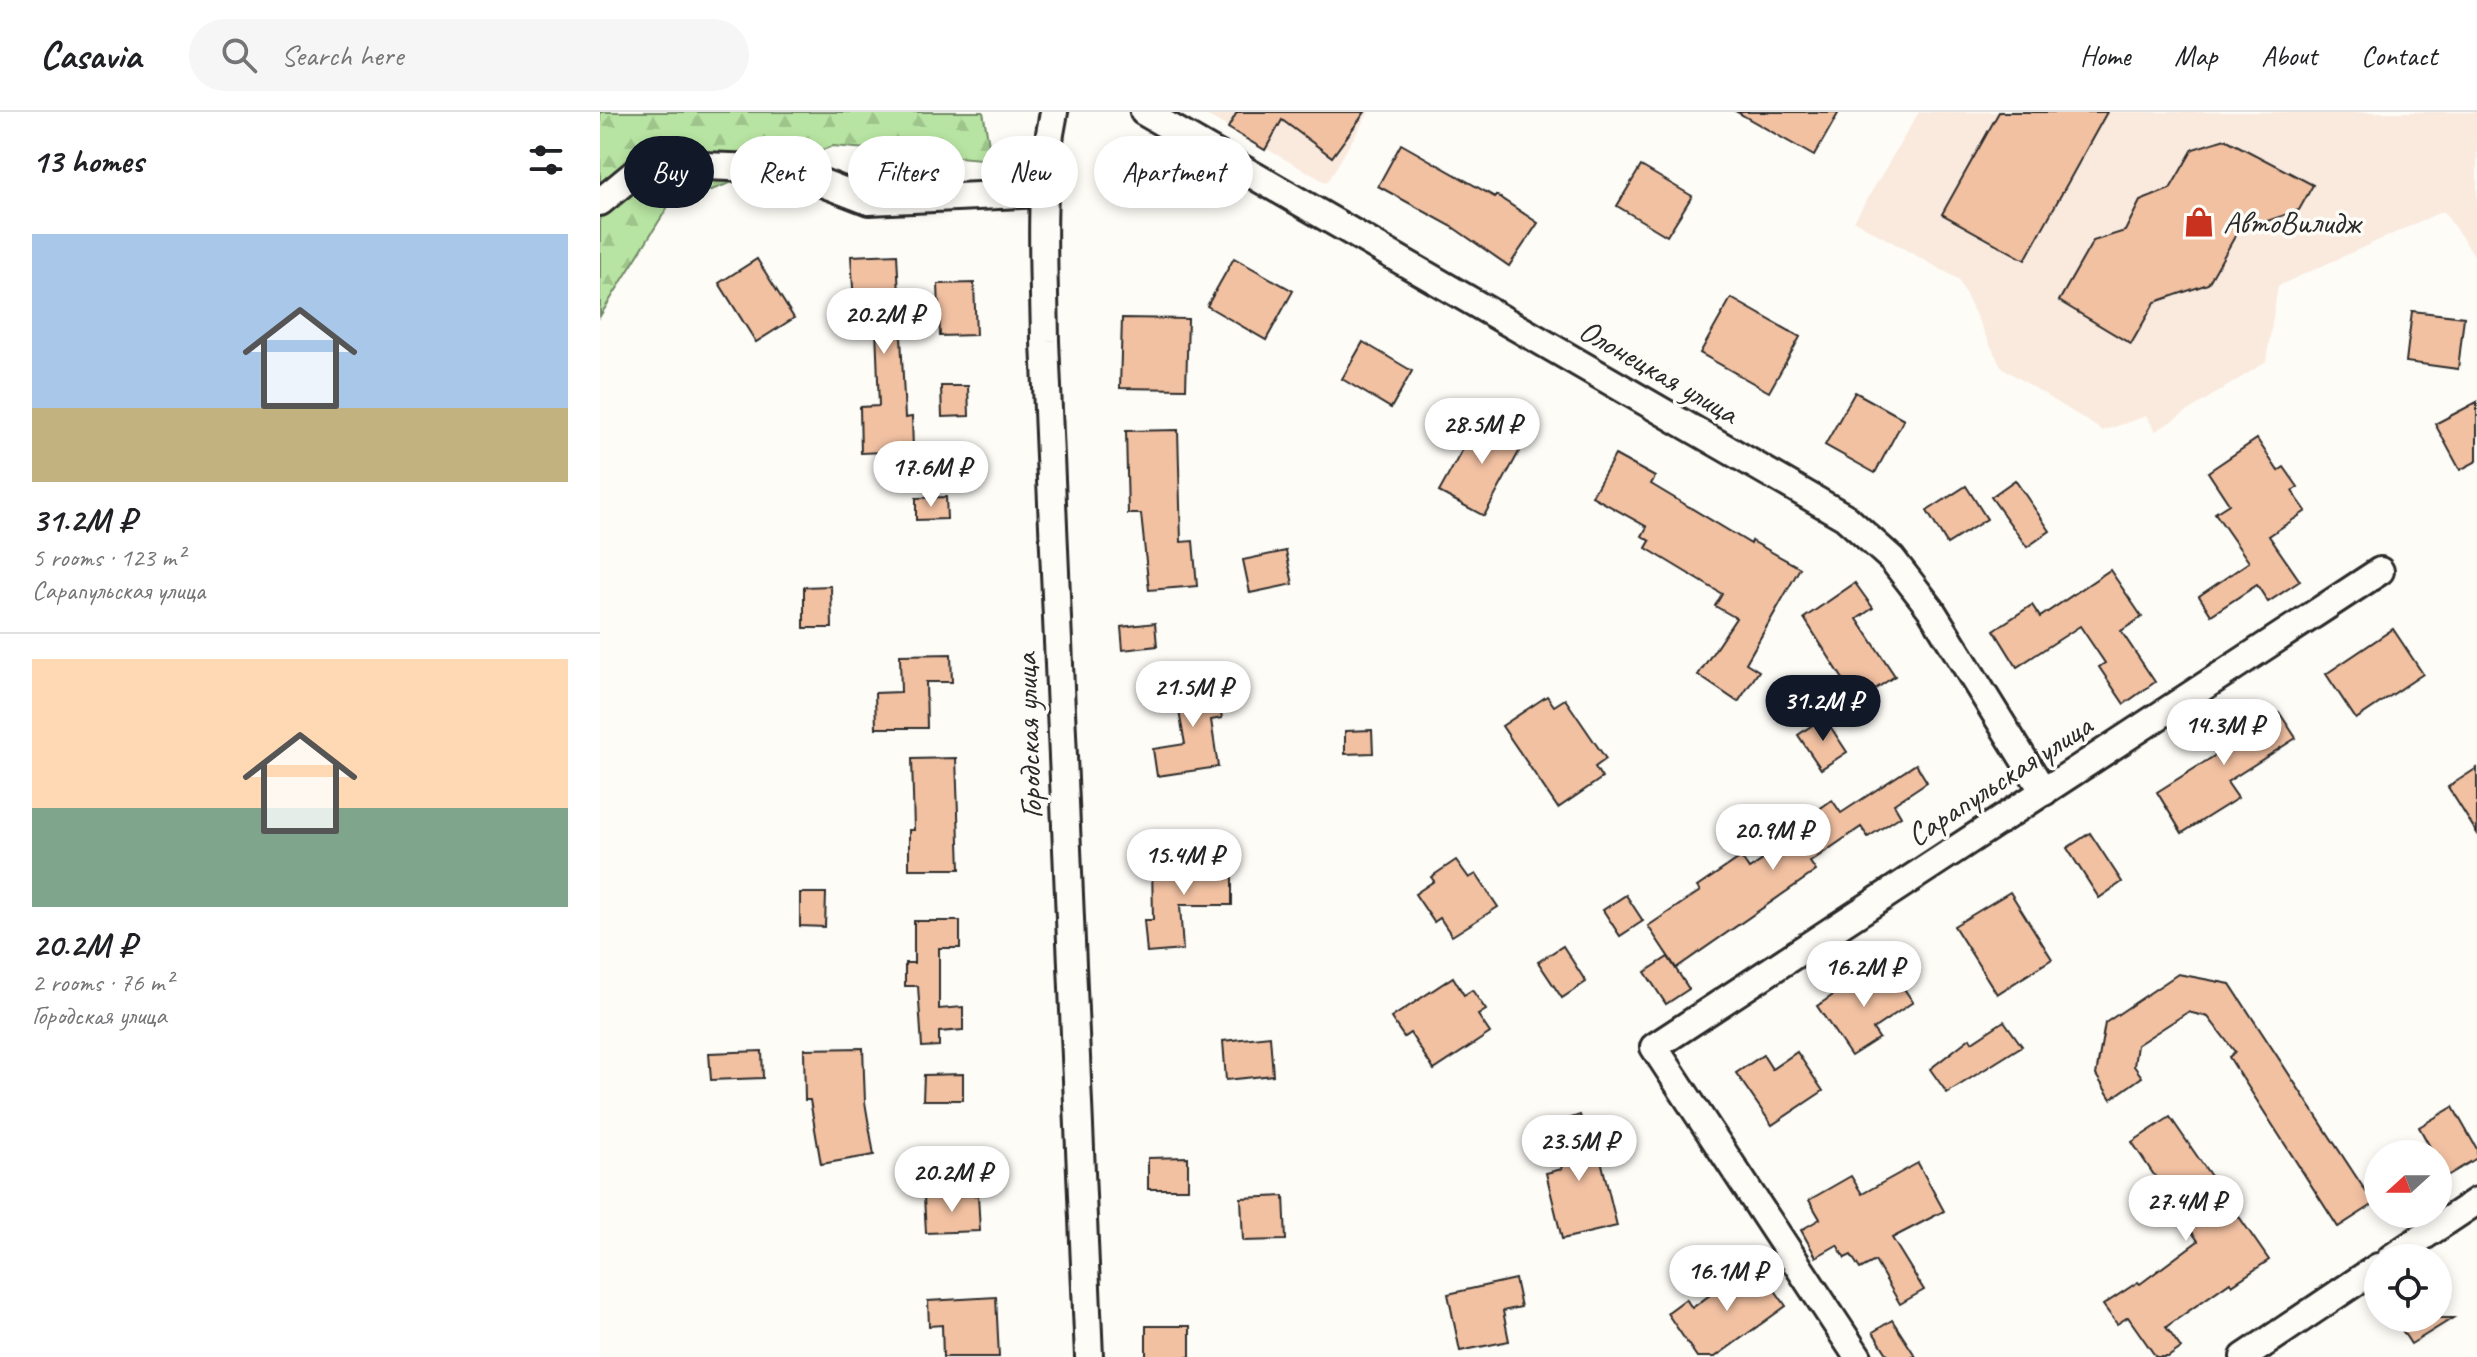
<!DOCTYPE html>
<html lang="en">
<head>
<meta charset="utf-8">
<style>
	:root { --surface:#fff; --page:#f6f6f6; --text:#202124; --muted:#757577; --line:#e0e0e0; --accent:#111827 }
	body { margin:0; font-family:Caveat,sans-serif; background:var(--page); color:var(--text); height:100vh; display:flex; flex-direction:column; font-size:30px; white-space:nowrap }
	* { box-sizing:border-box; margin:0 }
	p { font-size:26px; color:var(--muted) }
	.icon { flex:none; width:44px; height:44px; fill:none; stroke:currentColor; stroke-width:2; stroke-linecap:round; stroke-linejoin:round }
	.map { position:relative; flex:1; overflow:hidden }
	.details { display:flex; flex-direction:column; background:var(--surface); width:600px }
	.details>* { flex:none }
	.top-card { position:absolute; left:24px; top:24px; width:760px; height:72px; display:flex; gap:16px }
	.needle { width:52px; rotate:249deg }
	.tools { position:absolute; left:1764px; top:1028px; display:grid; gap:16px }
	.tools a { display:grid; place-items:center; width:88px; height:88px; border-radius:50%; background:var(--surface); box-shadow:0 4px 12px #0003; font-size:40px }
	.price { position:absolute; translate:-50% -68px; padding:0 18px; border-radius:28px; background:#fff; color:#222; font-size:26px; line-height:52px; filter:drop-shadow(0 2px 4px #0008) }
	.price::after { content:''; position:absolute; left:50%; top:48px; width:24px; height:18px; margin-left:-12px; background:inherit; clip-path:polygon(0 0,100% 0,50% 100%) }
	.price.current { background:var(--accent); color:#fff }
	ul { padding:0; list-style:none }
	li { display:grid; align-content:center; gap:16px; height:424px; padding:0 32px }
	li+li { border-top:2px solid var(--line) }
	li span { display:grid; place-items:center; height:248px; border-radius:0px; color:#555 }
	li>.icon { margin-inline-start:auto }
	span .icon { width:144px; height:144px; fill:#fffc; stroke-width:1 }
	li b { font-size:34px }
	h2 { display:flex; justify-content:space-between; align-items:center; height:96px; padding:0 32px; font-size:34px }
	.tag { padding:0 28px; border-radius:36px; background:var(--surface); box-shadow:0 4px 12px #0003; font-size:28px; line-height:72px }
	.tag.current { background:var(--accent); color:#fff }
	header { display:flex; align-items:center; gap:48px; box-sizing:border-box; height:112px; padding:0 40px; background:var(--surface); border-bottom:2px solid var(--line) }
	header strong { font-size:38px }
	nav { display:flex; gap:44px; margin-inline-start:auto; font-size:28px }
	.search { width:560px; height:72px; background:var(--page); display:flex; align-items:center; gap:20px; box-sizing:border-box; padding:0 28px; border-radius:44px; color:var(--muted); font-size:30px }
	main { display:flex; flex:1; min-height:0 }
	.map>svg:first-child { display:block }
	.built { fill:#faeade }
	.forest { fill:url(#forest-firs); stroke:#718866; stroke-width:2 }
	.building { fill:#f2c1a2; stroke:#2b2b2b; stroke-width:2 }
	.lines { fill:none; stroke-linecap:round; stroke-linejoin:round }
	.minor-casing { stroke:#2b2b2b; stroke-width:32 }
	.minor { stroke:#fdfcf7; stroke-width:26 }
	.labels { text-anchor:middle; stroke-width:7; stroke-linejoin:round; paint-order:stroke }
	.poi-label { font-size:32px; fill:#2b2b2b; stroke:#fdfcf7; text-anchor:start }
	.street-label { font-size:32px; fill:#2b2b2b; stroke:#fdfcf7 }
</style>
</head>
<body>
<header>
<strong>Casavia</strong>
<div class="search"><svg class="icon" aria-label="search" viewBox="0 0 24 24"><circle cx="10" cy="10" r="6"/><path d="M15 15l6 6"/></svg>Search here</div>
<nav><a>Home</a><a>Map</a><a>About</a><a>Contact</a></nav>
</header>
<main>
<section class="details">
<h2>13 homes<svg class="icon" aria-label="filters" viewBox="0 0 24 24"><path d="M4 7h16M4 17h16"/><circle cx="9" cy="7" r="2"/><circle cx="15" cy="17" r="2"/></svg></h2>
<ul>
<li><span style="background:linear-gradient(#a9c7e8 70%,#c2b280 0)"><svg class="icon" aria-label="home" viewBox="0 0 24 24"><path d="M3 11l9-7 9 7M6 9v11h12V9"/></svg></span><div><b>31.2M ₽</b><p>5 rooms · 123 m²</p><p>Сарапульская улица</p></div></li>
<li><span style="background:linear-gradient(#ffd9b3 60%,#7fa58c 0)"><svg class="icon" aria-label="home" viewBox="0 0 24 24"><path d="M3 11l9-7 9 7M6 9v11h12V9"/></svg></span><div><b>20.2M ₽</b><p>2 rooms · 76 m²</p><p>Городская улица</p></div></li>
</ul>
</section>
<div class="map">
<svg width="1877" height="1245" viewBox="0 0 1877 1245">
	<defs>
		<pattern id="forest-firs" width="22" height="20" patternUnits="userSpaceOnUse" patternTransform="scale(2)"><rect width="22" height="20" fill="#b7e4a2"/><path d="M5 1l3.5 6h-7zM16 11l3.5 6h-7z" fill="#9ec48c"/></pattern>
	</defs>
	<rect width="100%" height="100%" fill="#fdfcf7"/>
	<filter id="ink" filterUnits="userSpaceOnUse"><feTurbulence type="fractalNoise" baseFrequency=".0125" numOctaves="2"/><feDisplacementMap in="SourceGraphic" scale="16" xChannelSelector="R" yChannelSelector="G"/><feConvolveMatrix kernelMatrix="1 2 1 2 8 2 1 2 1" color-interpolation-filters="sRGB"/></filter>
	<g filter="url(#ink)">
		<g class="built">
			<path d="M601 0H769L727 71Z"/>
			<path d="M1319 0H1877V147L1843 99 1678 174 1666 250 1556 319 1546 304 1503 319 1401 255 1358 167 1254 109Z"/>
		</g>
		<path class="forest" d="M0 0H383L392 48 233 34 69 93 0 204Z"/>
		<g class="building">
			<path d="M637 0H765L732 45 682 8 665 38 628 16Z"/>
			<path d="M1137 0H1239L1214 44Z"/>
			<path d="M1399 0H1507L1425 148 1342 102Z"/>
			<path d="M1625 27 1713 73 1699 98 1638 119 1608 172 1555 190 1531 232 1459 189 1493 129 1525 119 1540 89 1570 77 1593 37Z"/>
			<path d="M801 32 895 85 896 83 938 111 909 154 851 114 778 74Z"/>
			<path d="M1041 54 1092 84 1067 124 1017 94Z"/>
			<path d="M297 142 305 306 312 305 313 339 261 341 260 295 279 294 275 190 254 191 251 144Z"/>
			<path d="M634 146 693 179 666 228 607 194Z"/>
			<path d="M157 147 194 206 156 230 119 171Z"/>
			<path d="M374 171 376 223 340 224 338 172Z"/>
			<path d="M1131 186 1200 225 1169 280 1100 241Z"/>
			<path d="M1812 199 1864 205 1858 257 1806 250Z"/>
			<path d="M522 206 588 207 586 277 520 276Z"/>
			<path d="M763 230 812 259 791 296 742 267Z"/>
			<path d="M341 274H368L369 304 342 305Z"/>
			<path d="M1255 280 1304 307 1275 361 1225 333Z"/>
			<path d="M1877 290V349L1860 358 1835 312Z"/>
			<path d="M881 304 925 329 884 404 839 380Z"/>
			<path d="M578 318 581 430 593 429 597 474 549 478 541 402H528L526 319Z"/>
			<path d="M1657 327 1678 359 1684 355 1698 375 1692 379 1706 399 1669 424 1700 469 1668 490 1657 473 1611 503 1599 484 1649 450 1615 401 1629 392 1608 360Z"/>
			<path d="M1015 343 1055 365 1051 372 1151 432 1152 429 1200 456 1146 551 1159 559 1138 590 1098 563 1136 506 1115 494 1122 482 1046 436 1050 429 1042 424 1047 415 992 384Z"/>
			<path d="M1415 368 1450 419 1427 435 1391 385Z"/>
			<path d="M1366 374 1387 407 1347 432 1327 399Z"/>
			<path d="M346 385 347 407 316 408V386Z"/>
			<path d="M686 439 693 472 650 481 643 448Z"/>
			<path d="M1510 458 1542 505 1521 519 1555 570 1524 592 1499 555 1505 551 1480 514 1417 555 1394 518 1432 493 1440 505Z"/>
			<path d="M1255 471 1273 496 1257 507 1295 564 1257 589 1204 506Z"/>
			<path d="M231 474 232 516H204V475Z"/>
			<path d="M555 511 557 534 523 538 521 515Z"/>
			<path d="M1793 517 1823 562 1756 607 1726 562Z"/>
			<path d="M351 542 352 570H326L327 616H276L275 581 301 580 300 543Z"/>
			<path d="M614 564 622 606 611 608 618 655 557 664 553 637 585 632 574 572Z"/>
			<path d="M947 584 954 594 965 587 1006 647 995 655 1002 666 958 696 902 614Z"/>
			<path d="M1638 599 1645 611 1662 600 1667 607 1679 600 1696 626 1627 670 1638 686 1582 721 1557 680 1619 641 1605 620Z"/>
			<path d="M1224 605 1247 640 1221 657 1198 623Z"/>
			<path d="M772 618 773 641 745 642V619Z"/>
			<path d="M356 646 360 757H309V718H314L312 647Z"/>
			<path d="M1316 652 1327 670 1294 692 1301 704 1268 725 1261 715 1210 750 1216 759 1076 856 1048 814 1100 779 1097 775 1141 745 1149 757 1221 709 1215 700 1232 688 1241 701Z"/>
			<path d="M1877 656V721L1848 675Z"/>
			<path d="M1490 721 1522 770 1499 786 1467 736Z"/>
			<path d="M632 748V793H580L583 838 547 841 544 808H553L552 750Z"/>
			<path d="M856 748 869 766 876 762 898 795 852 824 840 806 834 810 815 782 834 769 831 765Z"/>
			<path d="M1410 780 1452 847 1397 882 1354 814Z"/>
			<path d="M200 781H226L225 815 200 814Z"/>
			<path d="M1026 783 1043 809 1020 824 1003 798Z"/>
			<path d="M314 809H360V836H339V897L363 895V918L339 920V934L322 935 318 874H305V851H314Z"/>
			<path d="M963 834 986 870 962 886 938 850Z"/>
			<path d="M1068 845 1089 877 1066 892 1045 860Z"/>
			<path d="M1290 856 1313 890 1273 917 1279 926 1251 944 1217 894 1264 862 1270 870Z"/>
			<path d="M1578 862 1630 872 1774 1092 1738 1115 1629 945 1635 940 1608 905 1588 900 1537 933 1534 954 1542 965 1511 987 1496 963 1505 911Z"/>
			<path d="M853 865 864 883 872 878 886 898 878 903 890 921 834 958 810 921 804 925 791 906Z"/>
			<path d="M1404 909 1422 934 1347 981 1330 957 1370 926 1372 930Z"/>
			<path d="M670 924 673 963 626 968 623 929Z"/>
			<path d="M263 936 265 990 274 1043 221 1052 210 988H205L204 937Z"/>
			<path d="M162 939 163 966 111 968 109 941Z"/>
			<path d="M1197 940 1223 979 1172 1013 1136 961 1163 943 1172 957Z"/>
			<path d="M363 962V988H323L324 963Z"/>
			<path d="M1853 995 1877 1037V1046L1847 1064 1838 1049V1042H1834L1819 1015Z"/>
			<path d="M980 1003 996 1049 1001 1048 1017 1114 962 1127 946 1061 962 1057 948 1014Z"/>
			<path d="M1570 1005 1669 1148 1632 1173 1630 1170 1566 1215 1581 1236 1568 1245H1556L1528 1205 1517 1212 1503 1193 1538 1170 1540 1172 1598 1129 1532 1030Z"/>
			<path d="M588 1045V1077H548V1046Z"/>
			<path d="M1318 1051 1344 1099 1292 1126 1324 1178 1300 1192 1275 1149 1260 1157 1251 1143 1245 1146 1237 1133 1216 1145 1201 1118 1220 1107 1209 1088 1251 1064 1262 1082Z"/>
			<path d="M378 1083 380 1119 326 1121 324 1085Z"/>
			<path d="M684 1084 686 1128 643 1129 641 1086Z"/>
			<path d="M1155 1150 1186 1194 1115 1245H1097L1067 1201 1086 1187 1092 1196Z"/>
			<path d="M915 1167 921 1195 903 1199 909 1229 860 1239 848 1182Z"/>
			<path d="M396 1185 399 1245H343L342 1213 329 1214 328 1189Z"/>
			<path d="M1794 1206H1853L1811 1232Z"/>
			<path d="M1292 1208 1316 1245H1289L1273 1220Z"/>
			<rect x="546" y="1214" width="44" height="31"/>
		</g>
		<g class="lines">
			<g class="minor-casing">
				<g id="minor">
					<path d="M454 0C438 76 444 152 445 229L489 1245"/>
					<path d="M544 0 1245 405 1292 447 1330 496 1444 680"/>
					<path d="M0 90 46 52 186 57 269 89 442 81"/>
					<path d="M1791 1146 1877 1089"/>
					<path d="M1258 1245 1054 935 1780 459"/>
					<path d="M1644 1245 1778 1155"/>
				</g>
			</g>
			<use href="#minor" class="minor"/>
		</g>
	</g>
	<defs>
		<g id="shop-bare" transform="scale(2.4)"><path d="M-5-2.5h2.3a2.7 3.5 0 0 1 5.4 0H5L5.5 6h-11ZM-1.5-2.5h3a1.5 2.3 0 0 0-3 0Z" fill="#c8321e" stroke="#fdfcf7" stroke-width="2.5" paint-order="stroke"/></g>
	</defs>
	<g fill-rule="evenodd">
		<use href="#shop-bare" x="1599" y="110"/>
	</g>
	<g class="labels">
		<g class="poi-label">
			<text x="1623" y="121">АвтоВилидж</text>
		</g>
		<g class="street-label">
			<text transform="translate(1059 259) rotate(30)" y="11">Олонецкая улица</text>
			<text transform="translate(428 624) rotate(-92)" y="11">Городская улица</text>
			<text transform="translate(1399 668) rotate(-33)" y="11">Сарапульская улица</text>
		</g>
	</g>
</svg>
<div class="tools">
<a><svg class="needle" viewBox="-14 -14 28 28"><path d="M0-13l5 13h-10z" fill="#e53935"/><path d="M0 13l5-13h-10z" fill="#757577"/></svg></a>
<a><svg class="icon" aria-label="locate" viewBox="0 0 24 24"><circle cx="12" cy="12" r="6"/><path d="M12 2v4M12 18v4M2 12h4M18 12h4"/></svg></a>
</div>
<b class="price" style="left:284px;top:244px">20.2M ₽</b>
<b class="price" style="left:882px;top:354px">28.5M ₽</b>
<b class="price" style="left:331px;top:397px">17.6M ₽</b>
<b class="price" style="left:593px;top:617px">21.5M ₽</b>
<b class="price current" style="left:1223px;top:631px">31.2M ₽</b>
<b class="price" style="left:1624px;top:655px">14.3M ₽</b>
<b class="price" style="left:1173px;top:760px">20.9M ₽</b>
<b class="price" style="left:584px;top:785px">15.4M ₽</b>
<b class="price" style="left:1264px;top:897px">16.2M ₽</b>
<b class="price" style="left:979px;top:1071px">23.5M ₽</b>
<b class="price" style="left:352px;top:1102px">20.2M ₽</b>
<b class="price" style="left:1586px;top:1131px">27.4M ₽</b>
<b class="price" style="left:1127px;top:1201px">16.1M ₽</b>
<div class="top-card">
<a class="tag current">Buy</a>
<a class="tag">Rent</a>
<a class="tag">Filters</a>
<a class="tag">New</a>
<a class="tag">Apartment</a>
</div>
</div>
</main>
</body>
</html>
